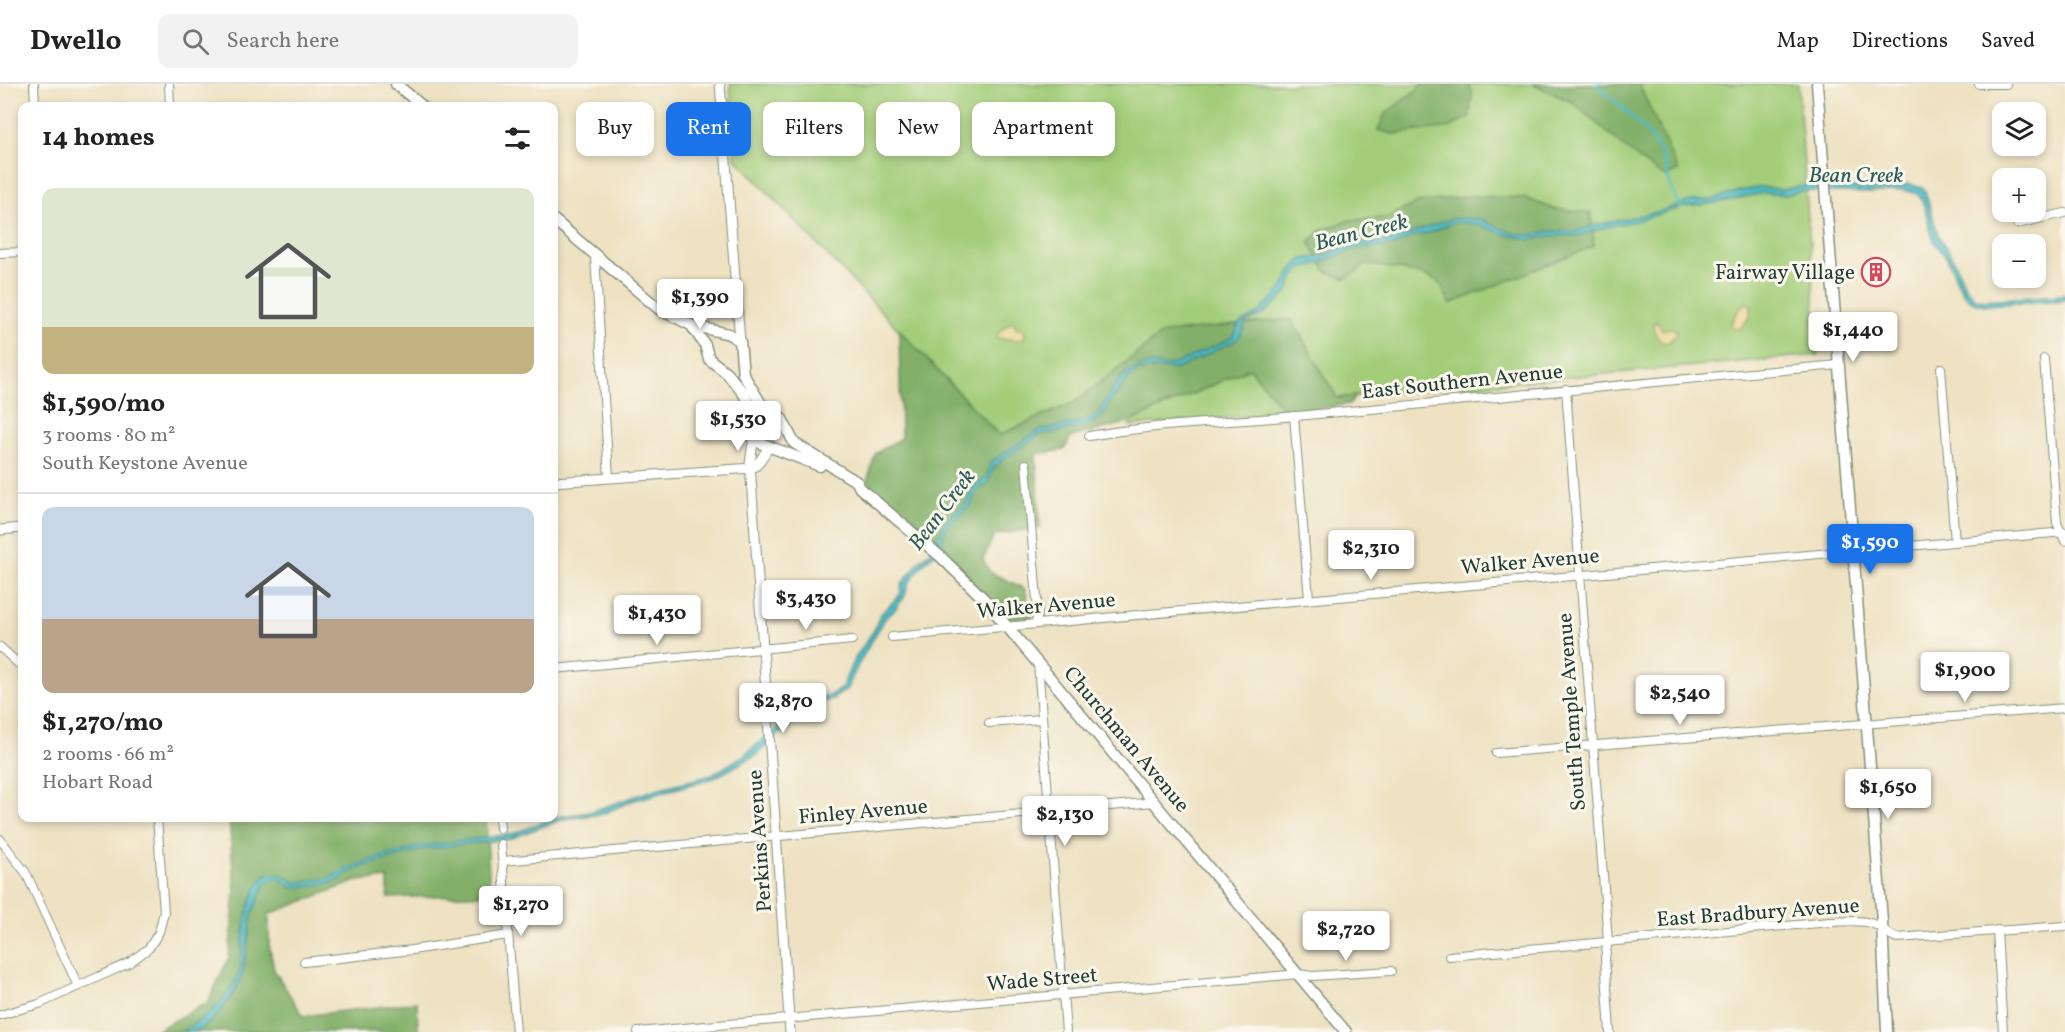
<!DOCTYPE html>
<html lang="en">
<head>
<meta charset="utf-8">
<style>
	:root { --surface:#fff; --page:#f2f2f2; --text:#222; --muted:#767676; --line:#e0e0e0; --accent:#1a73e8 }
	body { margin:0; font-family:Vollkorn,serif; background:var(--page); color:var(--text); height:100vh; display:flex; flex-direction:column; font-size:22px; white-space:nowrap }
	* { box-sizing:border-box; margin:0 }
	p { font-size:20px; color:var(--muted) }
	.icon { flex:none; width:33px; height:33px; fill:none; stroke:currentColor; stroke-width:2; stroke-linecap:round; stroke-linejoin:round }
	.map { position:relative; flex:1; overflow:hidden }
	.drawer { position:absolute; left:18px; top:18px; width:540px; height:720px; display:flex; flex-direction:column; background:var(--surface); border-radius:12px; box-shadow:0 3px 9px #0003 }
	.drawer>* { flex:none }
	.banner { position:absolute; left:576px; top:18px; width:570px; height:54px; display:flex; gap:12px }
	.controls { position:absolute; left:1992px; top:18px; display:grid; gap:12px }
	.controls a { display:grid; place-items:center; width:54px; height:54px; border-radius:12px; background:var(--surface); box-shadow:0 3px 9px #0003; font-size:30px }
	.price { position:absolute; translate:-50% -51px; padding:0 14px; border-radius:6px; background:#fff; color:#222; font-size:20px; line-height:39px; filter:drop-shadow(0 2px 3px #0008) }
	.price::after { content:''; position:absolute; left:50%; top:36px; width:18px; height:14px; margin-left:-9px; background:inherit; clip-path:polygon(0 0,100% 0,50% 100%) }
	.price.on { background:var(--accent); color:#fff }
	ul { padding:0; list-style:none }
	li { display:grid; align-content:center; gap:12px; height:318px; padding:0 24px }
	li+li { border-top:2px solid var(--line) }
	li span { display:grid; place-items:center; height:186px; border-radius:12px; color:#555 }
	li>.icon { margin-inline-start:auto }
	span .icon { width:108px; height:108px; fill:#fffc; stroke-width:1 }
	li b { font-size:26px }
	h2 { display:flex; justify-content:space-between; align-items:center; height:72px; padding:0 24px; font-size:26px }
	.tag { padding:0 21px; border-radius:12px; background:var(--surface); box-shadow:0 3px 9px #0003; font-size:21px; line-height:54px }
	.tag.on { background:var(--accent); color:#fff }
	header { display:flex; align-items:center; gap:36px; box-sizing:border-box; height:84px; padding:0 30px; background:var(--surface); border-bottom:2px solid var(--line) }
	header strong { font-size:28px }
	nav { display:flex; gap:33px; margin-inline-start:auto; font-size:21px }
	.search { width:420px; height:54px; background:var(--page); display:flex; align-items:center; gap:15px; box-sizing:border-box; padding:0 21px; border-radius:12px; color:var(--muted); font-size:22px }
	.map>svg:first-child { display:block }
	.green { fill:#a3cd79; stroke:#618556; stroke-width:1.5 }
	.forest { fill:#82b069; stroke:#50764e; stroke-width:1.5 }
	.sand { fill:#eeda9e; stroke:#868c69; stroke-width:1.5 }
	.water { fill:#4ebcc3; stroke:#367c7c; stroke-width:1.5 }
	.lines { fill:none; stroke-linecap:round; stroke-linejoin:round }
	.stream { stroke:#4ebcc3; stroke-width:3 }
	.minor-casing { stroke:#86907c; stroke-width:10 }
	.tertiary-casing { stroke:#86907c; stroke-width:11 }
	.secondary-casing { stroke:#86907c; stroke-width:13 }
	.minor { stroke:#fff; stroke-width:8 }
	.tertiary { stroke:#fff; stroke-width:9 }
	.secondary { stroke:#fff; stroke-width:10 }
	.labels { text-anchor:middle; stroke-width:6; stroke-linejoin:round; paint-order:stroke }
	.poi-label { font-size:21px; fill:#1f3d34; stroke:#fbf7ec; text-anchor:end }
	.street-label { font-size:21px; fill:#1f3d34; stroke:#fbf7ec }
	.water-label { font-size:22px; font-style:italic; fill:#2b5d58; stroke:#fbf7ec }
</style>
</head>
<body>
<header>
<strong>Dwello</strong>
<div class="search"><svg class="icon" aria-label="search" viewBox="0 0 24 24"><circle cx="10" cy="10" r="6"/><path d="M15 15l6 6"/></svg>Search here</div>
<nav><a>Map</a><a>Directions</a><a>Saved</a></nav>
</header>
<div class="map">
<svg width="2065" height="948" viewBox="0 0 2065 948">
	<rect width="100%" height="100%" fill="#fbf7ec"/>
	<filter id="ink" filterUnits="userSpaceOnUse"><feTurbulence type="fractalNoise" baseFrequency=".0167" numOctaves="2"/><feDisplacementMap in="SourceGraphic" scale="12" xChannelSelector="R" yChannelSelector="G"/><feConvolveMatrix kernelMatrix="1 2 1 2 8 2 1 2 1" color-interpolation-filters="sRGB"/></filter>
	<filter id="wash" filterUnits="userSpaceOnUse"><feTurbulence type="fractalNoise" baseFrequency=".008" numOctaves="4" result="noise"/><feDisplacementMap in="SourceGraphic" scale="24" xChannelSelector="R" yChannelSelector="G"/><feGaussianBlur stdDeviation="1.35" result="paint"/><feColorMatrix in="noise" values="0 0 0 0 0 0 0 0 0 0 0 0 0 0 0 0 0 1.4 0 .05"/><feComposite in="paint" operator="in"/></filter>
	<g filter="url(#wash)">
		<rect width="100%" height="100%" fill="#eee2c3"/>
		<g class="green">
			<path d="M730 0H1798L1818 271 1337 314 1291 235 1163 250 1075 318 999 351 735 74Z"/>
			<path d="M1250 284 1286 329 1130 342V338Z"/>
		</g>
		<g class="forest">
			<path d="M1424 0H1469L1472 8 1470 32 1451 43 1393 50 1378 46 1385 30Z"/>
			<path d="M1532 0H1639L1678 87 1665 93 1642 78 1572 18Z"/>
			<path d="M1471 112 1525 114 1554 125 1591 129 1594 162 1450 220C1447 214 1444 204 1439 199 1428 188 1381 182 1366 181L1345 195 1326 187 1309 158 1322 146 1350 136 1385 134 1418 119Z"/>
			<path d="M1291 235 1337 314 1356 312 1350 320 1286 329 1250 284 1130 338 1071 353 1064 366 1036 370 1040 444 994 451 983 476 990 488 1025 505 1032 534 1010 536 867 398 875 370 901 354 899 246 999 351 1075 318 1163 249Z"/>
			<path d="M229 734H486L490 810 388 814V794L357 797 269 830V860L274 886 303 932 417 918 418 948H154L208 918 229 873 235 808Z"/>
		</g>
		<g class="sand">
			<path d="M1746 218 1751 222 1750 232 1739 246 1733 244 1731 239 1738 227Z"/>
			<path d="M1011 238 1014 239 1017 245H1023L1025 248 1024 254 1020 256 998 254 997 250Z"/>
			<path d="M1657 238 1662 246 1672 244 1677 247V249L1669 258 1663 259C1658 253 1651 247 1654 239Z"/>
		</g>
		<path class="water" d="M1909 100 1922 104 1925 107 1938 151 1955 178 1966 204 1974 213 1982 216 2065 211V216L1986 221C1959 220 1958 193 1947 174 1942 167 1936 162 1933 155 1928 142 1926 120 1919 110L1902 106 1869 109 1801 107 1786 111 1764 109 1716 119 1684 123 1636 137 1606 143 1581 151 1549 152 1529 156 1500 149 1480 141 1455 138 1429 149 1411 153 1394 162 1357 164 1320 179 1303 184 1294 192 1287 209 1262 231 1246 238 1240 252 1235 257 1177 285H1148L1136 288 1127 294 1121 305 1108 320 1106 328 1097 337 1080 343 1039 351 1002 376 993 385 988 399 975 409 972 420 949 440 944 448 940 465 923 480 908 500 905 512 893 528 886 533 860 577 847 605 834 614 810 623 755 672 714 694 632 717 602 730 563 735 509 755 425 765 365 782 344 791 341 795 333 799 292 804 279 794 266 798 252 830 243 891C236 909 215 939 196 947 192 948 186 948 181 948 205 935 228 916 239 890 242 883 241 875 242 868 244 844 248 807 267 790H281L296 799 330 794 344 786 367 777 421 762 512 750 555 733 590 728 656 705 712 691 743 672 806 620 813 615 830 611 842 604 853 577 874 546 880 531 900 511 902 500 918 479 937 461 938 453 944 438 967 418 971 406 986 393 991 378 1038 347 1081 338 1095 333 1100 328 1104 318 1121 293 1127 288 1148 280 1166 282 1175 280 1228 256 1233 252 1240 239 1257 230 1278 209 1287 197 1291 187 1302 175 1324 172 1348 161 1389 157 1454 134 1479 135 1515 150 1532 151 1548 147H1577L1596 141 1661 127 1691 117 1711 116 1740 107 1762 103 1781 106 1808 101 1872 105Z"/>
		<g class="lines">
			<path class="stream" d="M1597 0C1619 22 1647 42 1661 70 1666 79 1666 87 1669 97 1671 106 1677 115 1681 123"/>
		</g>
	</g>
	<g filter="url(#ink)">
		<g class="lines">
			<g class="minor-casing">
				<g id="minor">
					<path d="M34 0 35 22"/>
					<path d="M169 0 170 22"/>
					<path d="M1979 0H2006"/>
					<path d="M2017 140 2065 129"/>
					<path d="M0 169 22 168"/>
					<path d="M595 173 609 393"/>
					<path d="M2044 275 2057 439 2065 457"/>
					<path d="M1941 284 1955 458"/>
					<path d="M1566 305 1608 857 1605 874 1610 948"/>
					<path d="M1294 332 1309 515"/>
					<path d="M1089 352C1158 340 1227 338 1297 332 1477 315 1658 297 1839 281"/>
					<path d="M1026 380 1038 528 1036 540"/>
					<path d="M892 553 2065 448"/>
					<path d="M0 563 22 583"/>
					<path d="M1038 579 1066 948"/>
					<path d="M554 585 852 556"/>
					<path d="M989 639 1042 635"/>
					<path d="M1496 669 2065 624"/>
					<path d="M499 734 500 744"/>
					<path d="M0 755 26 789 78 902"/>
					<path d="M501 760 516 948"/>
					<path d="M503 777 1155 718"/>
					<path d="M1997 846 2003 948"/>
					<path d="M1449 872 1830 838C1843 838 1861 835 1873 840 1883 843 1887 851 1897 854L2065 842"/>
					<path d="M304 878 412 866 508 851"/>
					<path d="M0 931 39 920 129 879 149 864 159 848 164 828 157 734"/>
					<path d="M638 948 1299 890 1312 892 1391 887"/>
				</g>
			</g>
			<g class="tertiary-casing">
				<g id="tertiary">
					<path d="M720 0 740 257"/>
					<path d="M754 350 750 380 790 948"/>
					<path d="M752 384 757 381 769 363"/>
					<path d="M554 398 752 384"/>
					<path d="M0 446 22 444"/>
				</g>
			</g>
			<g class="secondary-casing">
				<g id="secondary">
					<path d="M396 0 422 22"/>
					<path d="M1817 0 1882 837 1887 948"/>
					<path d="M554 136 659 225 691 241 729 250 740 257 743 290 760 318 768 328 778 331 782 335 794 359 857 398 860 404 941 473 984 515 1346 948"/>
					<path d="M691 241 705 261 709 275 727 289 744 310 753 328 754 350 760 359 820 382"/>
				</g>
			</g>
			<use href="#minor" class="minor"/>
			<use href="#tertiary" class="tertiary"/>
			<use href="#secondary" class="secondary"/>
		</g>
	</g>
	<defs>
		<g id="building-ring" transform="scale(1.5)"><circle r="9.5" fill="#fbf7ec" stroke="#d1495b" stroke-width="1.5"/><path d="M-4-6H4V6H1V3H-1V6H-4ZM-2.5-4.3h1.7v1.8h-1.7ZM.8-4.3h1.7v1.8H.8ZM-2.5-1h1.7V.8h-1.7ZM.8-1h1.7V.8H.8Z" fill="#d1495b"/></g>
	</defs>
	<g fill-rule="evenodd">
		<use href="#building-ring" x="1876" y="188"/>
	</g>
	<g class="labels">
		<g class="poi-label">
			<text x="1855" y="195">Fairway Village</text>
		</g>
		<g class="street-label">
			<text transform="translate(1462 297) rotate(-6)" y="7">East Southern Avenue</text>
			<text transform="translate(1530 477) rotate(-5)" y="7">Walker Avenue</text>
			<text transform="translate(1046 521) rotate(-5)" y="7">Walker Avenue</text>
			<text transform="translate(1571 628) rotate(-94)" y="7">South Temple Avenue</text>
			<text transform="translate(1127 655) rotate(50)" y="7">Churchman Avenue</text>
			<text transform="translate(863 727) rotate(-5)" y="7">Finley Avenue</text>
			<text transform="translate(759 757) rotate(-94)" y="7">Perkins Avenue</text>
			<text transform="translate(1758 828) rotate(-4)" y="7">East Bradbury Avenue</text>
			<text transform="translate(1042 895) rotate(-5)" y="7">Wade Street</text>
		</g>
		<g class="water-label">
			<text x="1856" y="98">Bean Creek</text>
			<text transform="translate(1361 147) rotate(-14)" y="8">Bean Creek</text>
			<text transform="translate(941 425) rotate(-53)" y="8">Bean Creek</text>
		</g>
	</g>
</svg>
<div class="controls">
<a><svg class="icon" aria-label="layers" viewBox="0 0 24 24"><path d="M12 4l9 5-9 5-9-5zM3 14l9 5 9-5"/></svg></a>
<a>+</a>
<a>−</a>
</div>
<b class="price" style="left:700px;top:246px">$1,390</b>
<b class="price" style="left:1853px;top:279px">$1,440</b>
<b class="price" style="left:738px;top:368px">$1,530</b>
<b class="price on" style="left:1870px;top:491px">$1,590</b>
<b class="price" style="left:1371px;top:497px">$2,310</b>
<b class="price" style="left:806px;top:547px">$3,430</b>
<b class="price" style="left:657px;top:562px">$1,430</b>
<b class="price" style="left:1965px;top:619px">$1,900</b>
<b class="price" style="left:1680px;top:642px">$2,540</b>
<b class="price" style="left:783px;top:650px">$2,870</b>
<b class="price" style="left:1888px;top:736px">$1,650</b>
<b class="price" style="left:1065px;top:763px">$2,130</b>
<b class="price" style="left:521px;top:853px">$1,270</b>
<b class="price" style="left:1346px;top:878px">$2,720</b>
<div class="banner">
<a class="tag">Buy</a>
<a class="tag on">Rent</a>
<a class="tag">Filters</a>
<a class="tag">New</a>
<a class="tag">Apartment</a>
</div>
<section class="drawer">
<h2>14 homes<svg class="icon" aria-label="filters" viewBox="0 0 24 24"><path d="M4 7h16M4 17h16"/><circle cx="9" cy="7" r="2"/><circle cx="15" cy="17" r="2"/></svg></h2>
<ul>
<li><span style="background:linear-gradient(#dfe7d0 75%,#c2b280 0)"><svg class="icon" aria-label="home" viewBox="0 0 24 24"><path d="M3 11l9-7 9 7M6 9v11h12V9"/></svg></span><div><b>$1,590/mo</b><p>3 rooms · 80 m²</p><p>South Keystone Avenue</p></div></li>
<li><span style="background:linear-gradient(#c9d6e8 60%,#b9a48a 0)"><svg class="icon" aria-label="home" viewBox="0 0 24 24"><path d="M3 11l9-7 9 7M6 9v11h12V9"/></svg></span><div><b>$1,270/mo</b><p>2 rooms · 66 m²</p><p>Hobart Road</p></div></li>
</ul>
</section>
</div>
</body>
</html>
